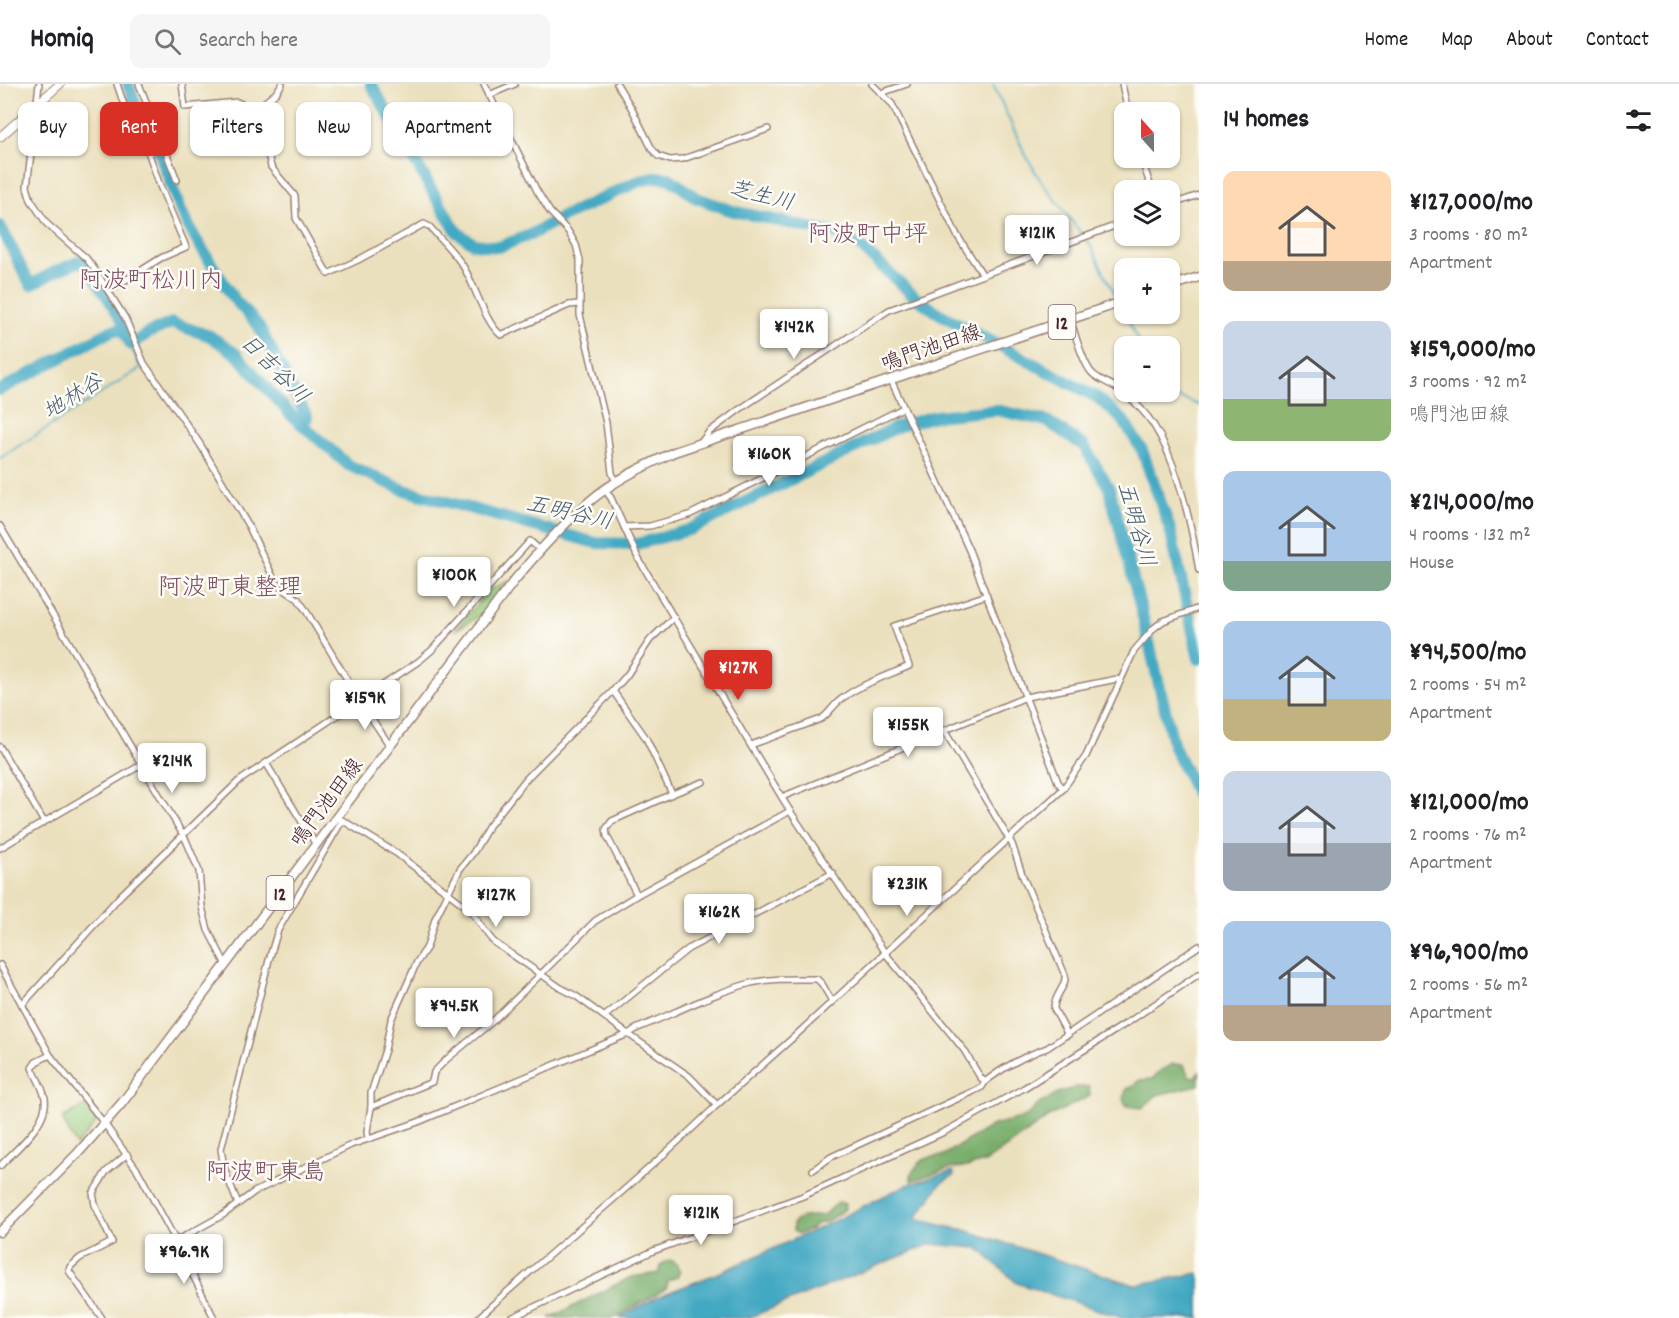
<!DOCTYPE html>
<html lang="en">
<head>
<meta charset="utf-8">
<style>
	:root { --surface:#fff; --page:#f6f6f6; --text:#202124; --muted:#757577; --line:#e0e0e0; --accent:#d93025 }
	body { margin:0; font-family:Dekko,"Klee One",sans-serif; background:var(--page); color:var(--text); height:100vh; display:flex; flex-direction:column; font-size:22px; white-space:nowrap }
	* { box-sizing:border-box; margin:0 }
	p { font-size:20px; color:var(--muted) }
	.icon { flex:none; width:33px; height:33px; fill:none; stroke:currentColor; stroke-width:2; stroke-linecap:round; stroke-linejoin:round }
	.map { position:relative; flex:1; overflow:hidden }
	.drawer { display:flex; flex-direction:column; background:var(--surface); width:480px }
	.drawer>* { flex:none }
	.guide { position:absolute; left:18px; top:18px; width:570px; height:54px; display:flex; gap:12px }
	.needle { width:39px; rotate:339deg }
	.buttons { position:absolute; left:1114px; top:18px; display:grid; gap:12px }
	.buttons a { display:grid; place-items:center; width:66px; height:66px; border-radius:12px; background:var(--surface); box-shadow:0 2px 4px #0004; font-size:30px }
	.price { position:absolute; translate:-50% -51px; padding:0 14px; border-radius:6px; background:#fff; color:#222; font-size:20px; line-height:39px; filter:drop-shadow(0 2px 3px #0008) }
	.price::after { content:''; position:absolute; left:50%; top:36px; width:18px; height:14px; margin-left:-9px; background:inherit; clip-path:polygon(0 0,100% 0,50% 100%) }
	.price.selected { background:var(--accent); color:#fff }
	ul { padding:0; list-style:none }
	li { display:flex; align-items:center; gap:18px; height:150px; padding:0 24px }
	li span { display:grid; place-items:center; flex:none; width:168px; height:120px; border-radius:12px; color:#555 }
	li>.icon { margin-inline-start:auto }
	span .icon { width:72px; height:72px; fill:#fffc; stroke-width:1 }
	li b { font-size:26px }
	h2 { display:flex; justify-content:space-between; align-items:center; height:72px; padding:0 24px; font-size:26px }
	.tag { padding:0 21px; border-radius:12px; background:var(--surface); box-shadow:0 2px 4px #0004; font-size:21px; line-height:54px }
	.tag.selected { background:var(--accent); color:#fff }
	header { display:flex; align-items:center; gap:36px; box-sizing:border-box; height:84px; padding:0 30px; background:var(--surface); border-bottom:2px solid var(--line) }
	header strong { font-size:28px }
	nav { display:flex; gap:33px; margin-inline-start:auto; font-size:21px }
	.search { width:420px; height:54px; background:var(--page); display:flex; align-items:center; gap:15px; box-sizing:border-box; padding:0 21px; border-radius:12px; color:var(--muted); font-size:22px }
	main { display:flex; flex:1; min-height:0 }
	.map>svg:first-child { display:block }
	.green { fill:#96c97a; stroke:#707452; stroke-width:1.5 }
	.forest { fill:#78ad6a; stroke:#61664a; stroke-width:1.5 }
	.water { fill:#43a9c3; stroke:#466477; stroke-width:1.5 }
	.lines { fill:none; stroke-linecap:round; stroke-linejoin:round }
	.stream { stroke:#43a9c3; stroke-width:2 }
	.river { stroke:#43a9c3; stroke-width:12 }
	.street-casing { stroke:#9a8074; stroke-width:8 }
	.secondary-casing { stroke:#9a8074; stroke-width:10 }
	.primary-casing { stroke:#9a8074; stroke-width:11 }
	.street { stroke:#fff; stroke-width:5 }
	.secondary { stroke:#fff; stroke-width:8 }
	.primary { stroke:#fff; stroke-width:8 }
	.labels { text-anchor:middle; stroke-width:5; stroke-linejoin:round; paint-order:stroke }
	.shield { fill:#fdfcf7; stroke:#806168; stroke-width:1.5 }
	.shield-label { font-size:20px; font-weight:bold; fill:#4a1f2b }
	.street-label { font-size:21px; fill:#4a1f2b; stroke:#fdfcf7 }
	.water-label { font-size:22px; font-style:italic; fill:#475d6f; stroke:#fdfcf7 }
	.quarter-label { font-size:24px; fill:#804c60; stroke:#fdfcf7 }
</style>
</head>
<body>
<header>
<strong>Homiq</strong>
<div class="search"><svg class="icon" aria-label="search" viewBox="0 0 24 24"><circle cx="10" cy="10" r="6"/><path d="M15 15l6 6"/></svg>Search here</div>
<nav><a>Home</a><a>Map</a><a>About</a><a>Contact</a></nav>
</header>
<main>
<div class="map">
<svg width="1199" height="1234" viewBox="0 0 1199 1234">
	<rect width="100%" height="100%" fill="#fdfcf7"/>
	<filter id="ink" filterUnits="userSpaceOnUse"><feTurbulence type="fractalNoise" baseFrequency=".0167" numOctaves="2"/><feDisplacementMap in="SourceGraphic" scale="12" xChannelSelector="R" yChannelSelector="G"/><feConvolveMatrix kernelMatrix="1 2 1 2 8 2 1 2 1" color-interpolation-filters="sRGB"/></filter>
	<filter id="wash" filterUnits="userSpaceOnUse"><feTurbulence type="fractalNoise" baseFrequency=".008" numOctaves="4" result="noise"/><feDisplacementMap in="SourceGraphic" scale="24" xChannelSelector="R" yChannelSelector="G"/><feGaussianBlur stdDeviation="1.35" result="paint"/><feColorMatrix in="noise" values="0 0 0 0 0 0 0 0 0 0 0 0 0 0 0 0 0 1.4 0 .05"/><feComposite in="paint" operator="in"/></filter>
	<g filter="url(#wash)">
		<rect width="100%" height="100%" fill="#ebe0bd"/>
		<g class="green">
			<path d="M508 497 486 528 454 547 489 506Z"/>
			<path d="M85 1022 95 1034 96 1039 76 1062 62 1034Z"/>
		</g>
		<g class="forest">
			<path d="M1173 980 1184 981 1189 992 1195 993 1199 987V1001L1157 1011 1142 1024 1127 1022 1123 1016 1126 1006 1140 996 1152 995 1161 986Z"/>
			<path d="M1077 1003H1089L1090 1012 1050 1032 987 1077 968 1083 951 1084 911 1097V1089L921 1077 931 1073 942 1072 993 1041 1025 1033 1039 1020 1058 1009Z"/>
			<path d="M839 1118 845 1120V1125L826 1138 816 1140 811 1145 799 1150 793 1147V1139L802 1133 823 1131Z"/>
			<path d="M670 1176 676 1179 680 1187 677 1193 667 1197V1204L615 1234H550L631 1193 659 1189C660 1181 662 1179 670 1176Z"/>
		</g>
		<path class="water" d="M953 1087 954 1091 941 1099 916 1134C932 1138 946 1144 962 1145L1135 1201 1199 1189V1234H1122L1017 1199 978 1164 931 1160 748 1234H619L657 1213 721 1188 828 1140 904 1102Z"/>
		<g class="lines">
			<g class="stream">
				<path d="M993 0 1025 70 1039 94 1090 161 1141 262"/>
				<path d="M1164 308 1199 321"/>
				<path d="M0 374 138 286 140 283 131 261"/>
			</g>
			<g class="river">
				<path d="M128 0 137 25 152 47 180 125 195 154 234 215 258 241 307 333 303 340"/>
				<path d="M371 0 441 122 458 149 474 160 499 163 532 150 564 132 637 98 654 93 669 94 697 114 733 127 834 149 860 162 916 214 940 230 1098 314 1123 336 1142 366 1170 445 1199 575"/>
				<path d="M0 142C12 162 19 182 31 201L56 187 83 176 121 234 124 241 123 246"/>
				<path d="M0 306 113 246H123L131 261 148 249 172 239 210 252 236 270 291 331 348 381 404 406 596 459 637 460 689 446 899 342 935 332 996 326 1047 337 1084 362 1109 404 1141 525 1174 663 1199 715"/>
			</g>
		</g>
	</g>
	<g filter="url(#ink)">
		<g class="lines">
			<g class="street-casing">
				<g id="street">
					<path d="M39 0 27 103 31 116 47 140 86 174 95 186 125 234 144 279 200 360 249 443 274 495 280 503 298 515 305 525 360 617 390 662"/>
					<path d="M139 0 177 96"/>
					<path d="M182 0 185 23 237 18 255 26 260 34 271 83 295 112 296 134 328 190 358 176 424 140 430 143C441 156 454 168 463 182 475 201 485 239 501 251L569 221 579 220"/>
					<path d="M484 0 537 107 550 128 568 147 576 161 580 176V231L606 339 612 389 616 398"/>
					<path d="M617 0 632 25 652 65 658 72 670 76 683 75 768 45"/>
					<path d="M872 0 892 20 957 151 982 190"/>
					<path d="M1122 0 1128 28"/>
					<path d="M881 9 907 0"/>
					<path d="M489 11 515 0"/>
					<path d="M255 26 276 9 282 0"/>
					<path d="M1141 74 1152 106"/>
					<path d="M1170 121 1199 111"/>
					<path d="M108 207 161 174 186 163 160 102 144 56 126 27 117 0"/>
					<path d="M1070 235C1075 249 1083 281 1093 290 1099 296 1109 299 1117 304 1125 309 1134 317 1141 325 1175 360 1191 439 1199 486"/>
					<path d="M891 296 969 466 1058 698 1063 705"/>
					<path d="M702 357 709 348 740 325 889 226 1125 138"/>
					<path d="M605 406 611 414 638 474 790 727 885 869 964 966 980 993 985 998 982 1003 972 1008 831 1073 813 1086"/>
					<path d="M0 442 186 756 199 787 202 823 208 846 226 881"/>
					<path d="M624 443 650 442 689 431 903 324"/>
					<path d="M613 607 646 654 672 710 703 698"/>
					<path d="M944 646 1012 760 1023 793 1065 891C1067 903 1053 912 1054 925L1068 951"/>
					<path d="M751 661 821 635C829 630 831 624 838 618 855 602 887 592 909 582L894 542 987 511"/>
					<path d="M0 663 44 738"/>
					<path d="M266 679 316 761"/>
					<path d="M782 713 1026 613 1117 595 1120 597"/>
					<path d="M337 733 396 769 468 824C479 835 484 849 495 859L561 904 576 912 628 950 689 992 717 1021 795 952 1063 705 1086 672 1134 567 1154 544 1163 537 1199 524"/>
					<path d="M0 764 141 681"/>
					<path d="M637 811 607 752 606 745 612 737 672 710"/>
					<path d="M0 881 50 971 104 1039 138 1087 176 1157 214 1234"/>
					<path d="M22 921 121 811 239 697 419 577 432 566 530 457 540 466"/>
					<path d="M605 932 688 865 833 789"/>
					<path d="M985 998C1002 984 1026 971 1047 964L1199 862"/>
					<path d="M371 1023 432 998 434 988 447 975 493 937 595 837 637 811 790 727"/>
					<path d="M368 1055 367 1047 371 1023V1009L385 966 391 936 417 878 427 863 435 835 460 785 473 769 489 742 526 695 613 607 627 591 650 556 674 533"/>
					<path d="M0 1082C16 1065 49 1039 45 1014 43 1004 37 994 32 984L36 978 50 971"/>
					<path d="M238 1120 224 1084 221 1065 269 876 278 846 342 737"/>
					<path d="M176 1157 223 1131 254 1108 351 1061 418 1038 628 950 638 944C675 929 713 909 751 899 773 894 795 895 817 895L822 900 832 917"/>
					<path d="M102 1234 69 1187 70 1183 80 1174 112 1158 95 1121 93 1109 106 1088 127 1070"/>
					<path d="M478 1234C557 1162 641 1095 717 1021"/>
					<path d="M511 1234 653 1167 803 1112 946 1047 1024 1004 1130 937 1199 890"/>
				</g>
			</g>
			<g class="secondary-casing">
				<path id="secondary" d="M0 53 60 0"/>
			</g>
			<g class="primary-casing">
				<g id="primary">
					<path d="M1170 202 1199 193"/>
					<path d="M0 1148 78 1069 122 1019 513 498C537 469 562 441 590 417 614 396 645 382 674 368L1125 217"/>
				</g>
			</g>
			<use href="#street" class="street"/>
			<use href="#secondary" class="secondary"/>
			<use href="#primary" class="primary"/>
		</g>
	</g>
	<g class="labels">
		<g class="shield">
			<rect x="1048.5" y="221" width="27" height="34" rx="4.5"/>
			<rect x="266.5" y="792" width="27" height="34" rx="4.5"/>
		</g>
		<g class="shield-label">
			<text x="1062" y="245">12</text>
			<text x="280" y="816">12</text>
		</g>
		<g class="street-label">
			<text transform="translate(931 263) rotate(-19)" y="7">鳴門池田線</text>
			<text transform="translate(326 718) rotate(-53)" y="7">鳴門池田線</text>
		</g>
		<g class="water-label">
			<text transform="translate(762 110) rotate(14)" y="8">芝生川</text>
			<text transform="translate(276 284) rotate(45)" y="8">日吉谷川</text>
			<text transform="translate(72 311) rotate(-32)" y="8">地林谷</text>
			<text transform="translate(570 427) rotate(13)" y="8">五明谷川</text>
			<text transform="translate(1138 440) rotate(74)" y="8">五明谷川</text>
		</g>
		<g class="quarter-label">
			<text x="868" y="157">阿波町中坪</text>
			<text x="151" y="203">阿波町松川内</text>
			<text x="230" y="510">阿波町東整理</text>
			<text x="266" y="1095">阿波町東島</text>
		</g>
	</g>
</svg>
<div class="buttons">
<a><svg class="needle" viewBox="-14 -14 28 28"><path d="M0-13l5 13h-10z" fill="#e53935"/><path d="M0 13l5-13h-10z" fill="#757577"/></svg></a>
<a><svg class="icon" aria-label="layers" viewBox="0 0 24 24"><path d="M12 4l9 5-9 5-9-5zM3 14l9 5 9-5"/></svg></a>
<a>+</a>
<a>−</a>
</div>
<b class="price" style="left:1037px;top:182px">¥121K</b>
<b class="price" style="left:794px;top:276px">¥142K</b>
<b class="price" style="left:769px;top:403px">¥160K</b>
<b class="price" style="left:454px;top:524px">¥100K</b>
<b class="price selected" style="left:738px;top:617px">¥127K</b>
<b class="price" style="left:365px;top:647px">¥159K</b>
<b class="price" style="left:908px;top:674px">¥155K</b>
<b class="price" style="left:172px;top:710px">¥214K</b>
<b class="price" style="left:907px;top:833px">¥231K</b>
<b class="price" style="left:496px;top:844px">¥127K</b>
<b class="price" style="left:719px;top:861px">¥162K</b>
<b class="price" style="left:454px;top:955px">¥94.5K</b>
<b class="price" style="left:701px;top:1162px">¥121K</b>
<b class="price" style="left:184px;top:1201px">¥96.9K</b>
<div class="guide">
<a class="tag">Buy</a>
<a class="tag selected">Rent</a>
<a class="tag">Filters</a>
<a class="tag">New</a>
<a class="tag">Apartment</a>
</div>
</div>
<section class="drawer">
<h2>14 homes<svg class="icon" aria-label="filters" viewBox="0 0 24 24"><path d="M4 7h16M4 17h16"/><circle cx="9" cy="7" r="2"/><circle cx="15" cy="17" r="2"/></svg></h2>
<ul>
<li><span style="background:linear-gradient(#ffd9b3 75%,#b9a48a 0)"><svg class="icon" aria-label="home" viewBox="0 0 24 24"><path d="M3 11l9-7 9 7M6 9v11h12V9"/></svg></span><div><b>¥127,000/mo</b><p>3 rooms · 80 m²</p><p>Apartment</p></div></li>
<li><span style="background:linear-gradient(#c9d6e8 65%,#8fb573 0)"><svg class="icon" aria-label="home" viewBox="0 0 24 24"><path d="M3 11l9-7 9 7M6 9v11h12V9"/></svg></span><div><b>¥159,000/mo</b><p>3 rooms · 92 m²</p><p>鳴門池田線</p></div></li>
<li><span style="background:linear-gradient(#a9c7e8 75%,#7fa58c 0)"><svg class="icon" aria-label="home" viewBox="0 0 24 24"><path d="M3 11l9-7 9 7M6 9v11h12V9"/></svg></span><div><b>¥214,000/mo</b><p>4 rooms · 132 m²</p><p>House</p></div></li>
<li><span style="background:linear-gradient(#a9c7e8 65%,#c2b280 0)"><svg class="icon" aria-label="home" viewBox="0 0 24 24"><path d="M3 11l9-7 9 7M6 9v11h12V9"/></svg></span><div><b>¥94,500/mo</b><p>2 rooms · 54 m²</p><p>Apartment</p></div></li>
<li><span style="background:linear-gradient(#c9d6e8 60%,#9aa5b1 0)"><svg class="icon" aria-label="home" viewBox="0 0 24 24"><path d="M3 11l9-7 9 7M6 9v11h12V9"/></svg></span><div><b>¥121,000/mo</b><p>2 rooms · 76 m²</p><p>Apartment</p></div></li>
<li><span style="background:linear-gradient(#a9c7e8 70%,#b9a48a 0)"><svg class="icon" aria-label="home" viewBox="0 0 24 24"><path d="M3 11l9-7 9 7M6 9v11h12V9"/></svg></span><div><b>¥96,900/mo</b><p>2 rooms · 56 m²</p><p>Apartment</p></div></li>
</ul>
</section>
</main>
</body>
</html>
